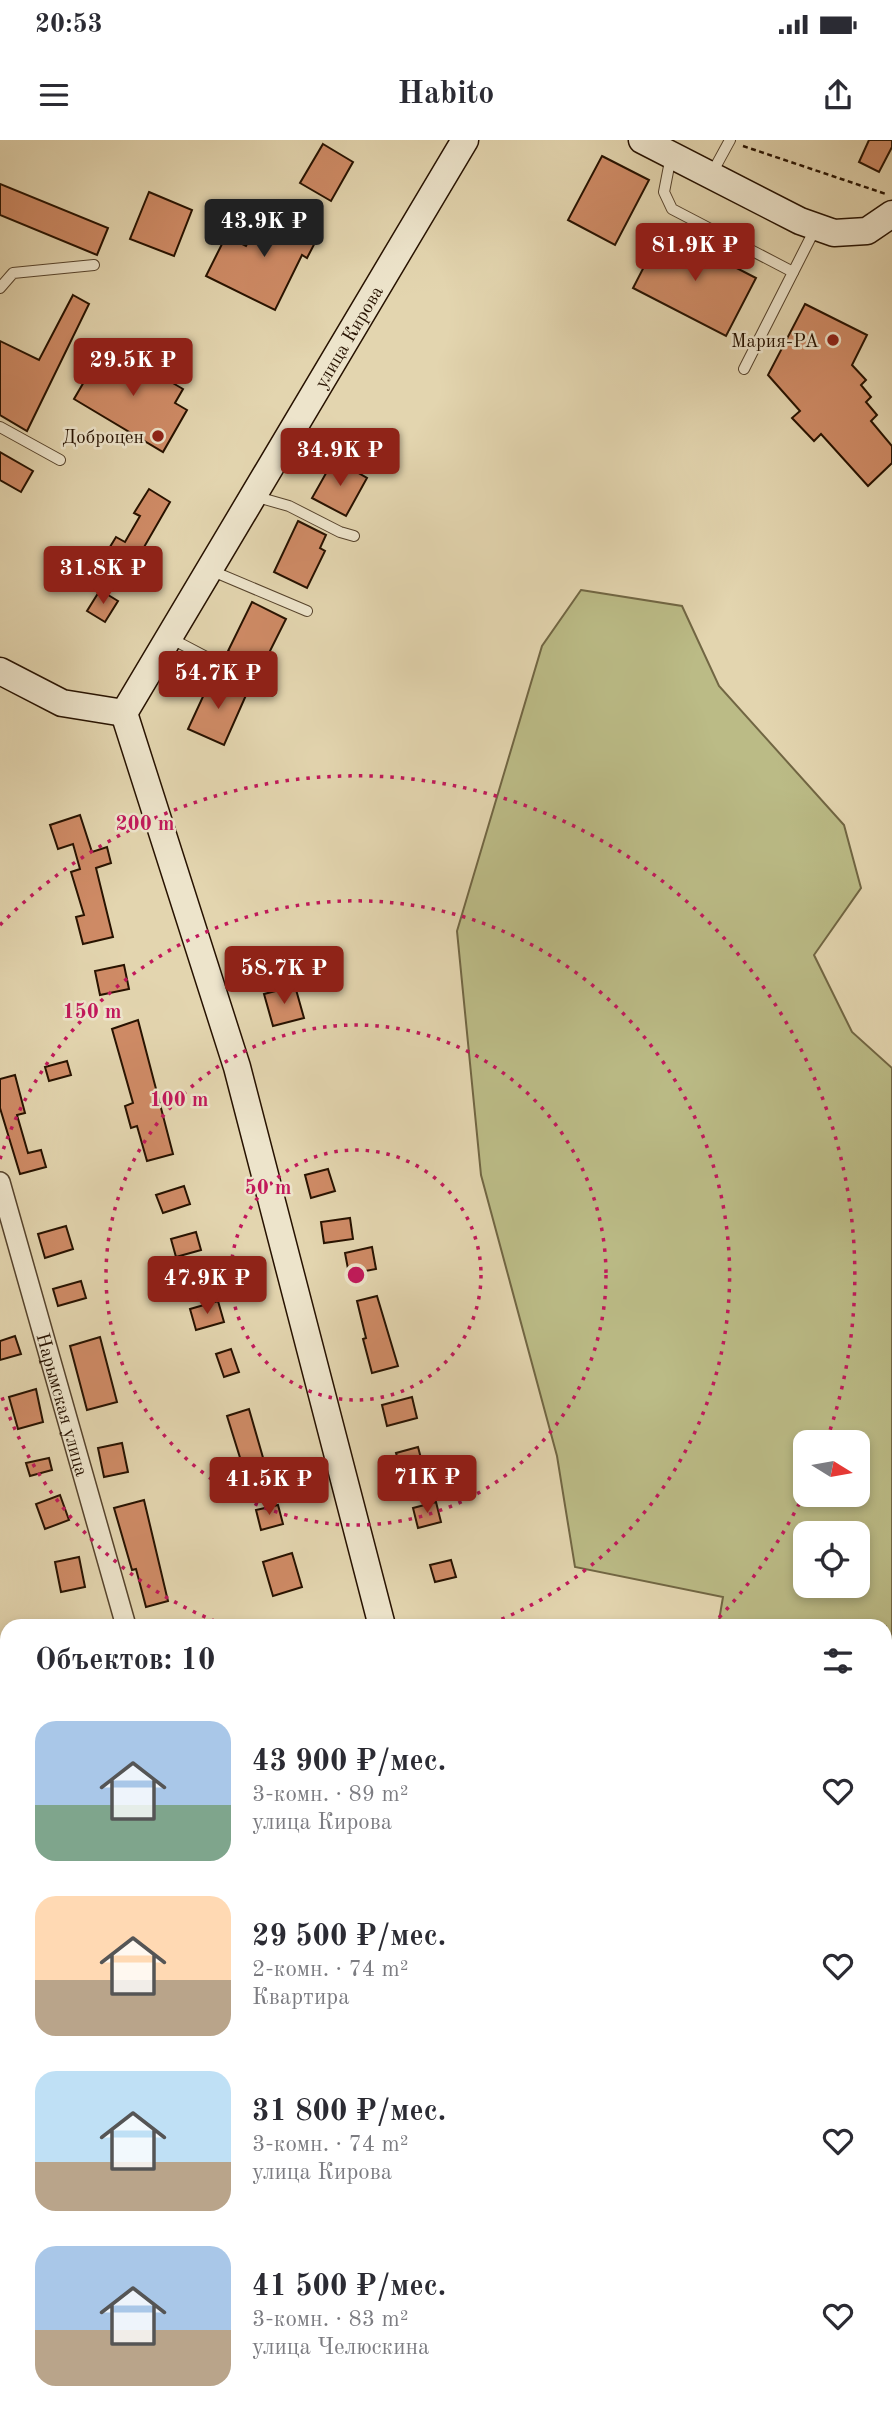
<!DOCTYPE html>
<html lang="ru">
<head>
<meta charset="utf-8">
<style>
	:root { --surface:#fff; --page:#f7f7f7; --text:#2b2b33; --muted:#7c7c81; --accent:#8f2418 }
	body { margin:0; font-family:"Old Standard TT",serif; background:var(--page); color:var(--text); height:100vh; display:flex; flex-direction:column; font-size:26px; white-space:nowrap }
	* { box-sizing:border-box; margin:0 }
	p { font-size:23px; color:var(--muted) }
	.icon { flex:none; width:38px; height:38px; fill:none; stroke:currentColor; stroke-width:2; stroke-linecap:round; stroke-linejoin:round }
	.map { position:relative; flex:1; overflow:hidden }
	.drawer { position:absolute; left:0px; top:1479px; width:892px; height:800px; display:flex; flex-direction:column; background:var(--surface); border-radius:21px 21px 0 0; box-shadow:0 4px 10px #0003 }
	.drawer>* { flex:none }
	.needle { width:46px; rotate:101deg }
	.tools { position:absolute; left:793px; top:1290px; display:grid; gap:14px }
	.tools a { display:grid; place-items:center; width:77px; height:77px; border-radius:14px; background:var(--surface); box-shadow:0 4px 10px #0003; font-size:35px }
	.price { position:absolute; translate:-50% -60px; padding:0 16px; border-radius:7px; background:var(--accent); color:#fff; font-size:23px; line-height:46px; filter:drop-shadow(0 2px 4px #0008) }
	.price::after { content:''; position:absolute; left:50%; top:42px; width:21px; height:16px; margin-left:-10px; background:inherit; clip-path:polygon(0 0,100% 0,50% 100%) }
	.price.active { background:#222; color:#fff }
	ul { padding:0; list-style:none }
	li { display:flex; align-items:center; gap:21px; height:175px; padding:0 35px }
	li span { display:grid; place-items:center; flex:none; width:196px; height:140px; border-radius:21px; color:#555 }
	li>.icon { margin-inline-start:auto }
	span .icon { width:84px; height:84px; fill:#fffc; stroke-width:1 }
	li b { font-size:30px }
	h2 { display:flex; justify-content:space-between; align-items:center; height:84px; padding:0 35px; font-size:30px }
	.status { display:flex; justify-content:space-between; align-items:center; height:49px; padding:0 35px; background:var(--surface); direction:ltr }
	.status svg { height:19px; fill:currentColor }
	header { display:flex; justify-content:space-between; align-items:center; height:91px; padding:0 35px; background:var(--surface); font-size:32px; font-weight:700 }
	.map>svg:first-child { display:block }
	.green { fill:#bbbb86; stroke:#716643; stroke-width:2; fill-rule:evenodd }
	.building { fill:#cf8b66; stroke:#271200; stroke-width:2 }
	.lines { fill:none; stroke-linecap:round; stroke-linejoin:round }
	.lane-casing { stroke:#56432c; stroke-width:12 }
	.street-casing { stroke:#56432c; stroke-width:22 }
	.secondary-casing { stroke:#271200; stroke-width:29 }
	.path { stroke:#271200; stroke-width:2.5; stroke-dasharray:5 3.5; stroke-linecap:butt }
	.lane { stroke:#ede4cb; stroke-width:10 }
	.street { stroke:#ede4cb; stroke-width:19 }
	.secondary { stroke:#ede4cb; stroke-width:26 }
	.ring { fill:none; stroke:#c2185b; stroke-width:3.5; stroke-dasharray:3.5 7 }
	.poi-dot { fill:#8f2418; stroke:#ede4cb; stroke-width:2.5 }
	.labels { text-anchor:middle; stroke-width:5; stroke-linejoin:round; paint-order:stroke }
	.street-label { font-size:19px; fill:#271200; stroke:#ede4cb }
	.poi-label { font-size:19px; fill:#271200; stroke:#ede4cb; text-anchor:end }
	.centre { fill:#c2185b; stroke:#ede4cb; stroke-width:3.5 }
	.ring-label { font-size:21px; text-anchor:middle; font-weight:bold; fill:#c2185b; stroke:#ede4cb; stroke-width:5; stroke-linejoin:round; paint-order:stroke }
</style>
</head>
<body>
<div class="status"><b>20:53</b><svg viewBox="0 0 49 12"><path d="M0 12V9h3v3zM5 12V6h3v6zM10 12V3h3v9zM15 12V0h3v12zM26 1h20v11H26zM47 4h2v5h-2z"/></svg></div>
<header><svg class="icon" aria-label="menu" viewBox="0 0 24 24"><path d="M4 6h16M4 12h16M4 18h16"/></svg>Habito<svg class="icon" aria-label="share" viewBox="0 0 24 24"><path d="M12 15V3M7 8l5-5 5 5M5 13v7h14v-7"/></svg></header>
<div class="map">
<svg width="892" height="2278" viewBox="0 0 892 2278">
	<rect width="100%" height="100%" fill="#e3d5af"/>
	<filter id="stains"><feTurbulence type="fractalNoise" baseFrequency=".00286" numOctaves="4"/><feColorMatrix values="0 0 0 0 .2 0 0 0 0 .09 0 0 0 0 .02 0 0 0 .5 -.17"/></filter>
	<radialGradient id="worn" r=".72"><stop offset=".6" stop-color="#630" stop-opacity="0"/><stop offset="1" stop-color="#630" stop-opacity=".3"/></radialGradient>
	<g class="green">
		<path d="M581 450 682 466 719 546 844 685 861 748 814 815 852 892 892 928V1693L886 1701V1486H718L723 1457 575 1427 557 1316 481 1035 457 791 542 506ZM805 1302H858V1354H805ZM805 1393H858V1446H805Z"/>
		<path d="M886 1866H892V1944L886 1937Z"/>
	</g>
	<g class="building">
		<path d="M869 0H892V7L879 32 859 22Z"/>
		<path d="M323 4 353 22 331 61 300 43Z"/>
		<path d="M602 16 649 40 615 105 568 80Z"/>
		<path d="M0 44 108 88 97 115 0 75Z"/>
		<path d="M149 52 192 70 174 116 130 99Z"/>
		<path d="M267 67 319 95 307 118 302 115 275 170 206 136 226 96 246 106Z"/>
		<path d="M663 90 756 138 726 196 633 148Z"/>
		<path d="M73 155 89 164 27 291 0 275V201L39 220Z"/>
		<path d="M805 164 867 195 852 225 866 240 861 245 871 257 866 262 877 275 871 281 892 306V323L868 346 821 294 814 301 792 278 800 271 768 235Z"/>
		<path d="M106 204 183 249 175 263 187 270 163 312 74 259Z"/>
		<path d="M0 312 33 331 21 352 0 340Z"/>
		<path d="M334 319 367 338 346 376 312 358Z"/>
		<path d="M149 349 170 362 128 435 102 420 116 397 125 402 140 376 134 373Z"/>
		<path d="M298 381 326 395 320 408 325 411 307 448 274 432Z"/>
		<path d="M100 450 118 461 105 482 87 471Z"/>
		<path d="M252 462 286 479 262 527 228 511Z"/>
		<path d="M212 537 247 553 224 605 188 589Z"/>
		<path d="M80 675 92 712 107 707 111 723 96 728 113 797 83 804 76 777 84 775 71 732 80 729 73 704 58 709 50 685Z"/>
		<path d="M124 825 129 849 100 855 95 831Z"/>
		<path d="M295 846 304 878 273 886 264 854Z"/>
		<path d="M138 880 173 1014 147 1021 137 986 131 988 125 966 133 963 112 889Z"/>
		<path d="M67 921 71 935 49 941 45 927Z"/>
		<path d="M15 935 25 973 17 975 28 1013 41 1010 46 1027 20 1034 0 968V939Z"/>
		<path d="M328 1029 335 1051 311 1058 305 1035Z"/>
		<path d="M184 1046 190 1064 163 1073 156 1055Z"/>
		<path d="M350 1078 353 1099 324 1103 321 1082Z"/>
		<path d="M66 1086 73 1109 45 1118 38 1094Z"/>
		<path d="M196 1092 201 1110 176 1117 171 1099Z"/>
		<path d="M372 1107 376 1129 349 1134 345 1113Z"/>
		<path d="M81 1141 86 1158 58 1166 53 1149Z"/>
		<path d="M377 1156 398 1226 372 1233 363 1199 366 1198 357 1161Z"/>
		<path d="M218 1161 224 1182 196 1190 190 1169Z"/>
		<path d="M15 1196 21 1214 0 1220V1201Z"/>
		<path d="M100 1197 117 1262 87 1270 70 1206Z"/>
		<path d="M231 1209 239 1232 224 1237 216 1214Z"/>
		<path d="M36 1249 43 1282 18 1289 9 1257Z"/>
		<path d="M412 1257 417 1278 387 1286 382 1265Z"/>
		<path d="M249 1269 268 1335 247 1340 227 1276Z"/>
		<path d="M122 1303 128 1332 104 1337 98 1308Z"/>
		<path d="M418 1307 426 1337 405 1343 396 1313Z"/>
		<path d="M49 1318 52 1330 30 1336 26 1323Z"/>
		<path d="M60 1355 69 1380 45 1389 36 1364Z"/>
		<path d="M144 1360 168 1461 146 1467 136 1429 132 1430 114 1368Z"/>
		<path d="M436 1362 441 1382 418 1388 413 1368Z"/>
		<path d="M278 1365 283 1384 261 1390 256 1370Z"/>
		<path d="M292 1413 302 1447 273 1456 263 1422Z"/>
		<path d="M79 1417 85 1447 61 1452 55 1422Z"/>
		<path d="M451 1420 456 1437 435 1442 430 1425Z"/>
	</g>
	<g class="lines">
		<g class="lane-casing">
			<g id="lane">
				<path d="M671 16 664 52 672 69 793 132"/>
				<path d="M712 33 730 0"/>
				<path d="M0 148 13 133 94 125"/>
				<path d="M744 229 816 87"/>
				<path d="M0 287 60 320"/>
				<path d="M254 356 289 366 340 392 354 396"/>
				<path d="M210 430 307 471"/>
				<path d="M170 498 271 551"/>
			</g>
		</g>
		<g class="street-casing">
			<g id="street">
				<path id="s1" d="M0 1042 126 1486"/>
				<path d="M0 1793 7 1817"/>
				<path d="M886 1953 892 1959"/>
				<path d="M124 2272 125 2278"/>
				<path d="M241 2272 242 2278"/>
				<path d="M395 2272 396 2278"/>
				<path d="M539 2272 540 2278"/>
				<path d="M651 2272 652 2278"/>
				<path d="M847 2272V2278"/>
			</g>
		</g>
		<g class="secondary-casing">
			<g id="secondary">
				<path d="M642 0 800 81 834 93 867 91 892 74"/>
				<path d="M0 531 62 563 124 573"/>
				<path d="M124 573 237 927 382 1486"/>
				<path id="s2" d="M124 573 465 0"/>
				<path d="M886 1739 892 1731"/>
				<path d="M0 1880 7 1878"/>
			</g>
		</g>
		<path class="path" d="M743 6 886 54"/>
		<use href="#lane" class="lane"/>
		<use href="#street" class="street"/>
		<use href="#secondary" class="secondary"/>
	</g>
	<g class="ring">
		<circle cx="356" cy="1135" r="125"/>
		<circle cx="356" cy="1135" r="250"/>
		<path d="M225 1485A374 374 0 0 1 0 1251M0 1019A374 374 0 1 1 487 1485"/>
		<path d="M804 1354A499 499 0 0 1 712 1485M0 785A499 499 0 0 1 826 1302"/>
	</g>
	<g class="poi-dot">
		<circle cx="833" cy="200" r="7"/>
		<circle cx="158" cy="296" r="7"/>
	</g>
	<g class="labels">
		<g class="street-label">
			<text dy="7" stroke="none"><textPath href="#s2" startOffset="438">улица Кирова</textPath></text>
			<text dy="7" stroke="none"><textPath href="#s1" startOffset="231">Нарымская улица</textPath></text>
		</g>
		<g class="poi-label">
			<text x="819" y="207">Мария-РА</text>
			<text x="144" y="303">Доброцен</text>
		</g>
	</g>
	<circle cx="356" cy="1135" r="10" class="centre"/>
	<g class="ring-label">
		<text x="145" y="690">200 m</text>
		<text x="92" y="878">150 m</text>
		<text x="179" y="966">100 m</text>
		<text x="268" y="1054">50 m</text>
	</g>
	<rect width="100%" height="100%" filter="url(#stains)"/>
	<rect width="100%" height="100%" fill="url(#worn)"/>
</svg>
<div class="tools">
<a><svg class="needle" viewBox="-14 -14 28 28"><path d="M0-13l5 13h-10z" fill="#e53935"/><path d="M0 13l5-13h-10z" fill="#7c7c81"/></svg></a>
<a><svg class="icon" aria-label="locate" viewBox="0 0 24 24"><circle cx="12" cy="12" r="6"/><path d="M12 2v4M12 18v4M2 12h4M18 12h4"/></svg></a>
</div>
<b class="price active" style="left:264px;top:119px">43.9K ₽</b>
<b class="price" style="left:695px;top:143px">81.9K ₽</b>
<b class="price" style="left:133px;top:258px">29.5K ₽</b>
<b class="price" style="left:340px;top:348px">34.9K ₽</b>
<b class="price" style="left:103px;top:466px">31.8K ₽</b>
<b class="price" style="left:218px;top:571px">54.7K ₽</b>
<b class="price" style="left:284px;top:866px">58.7K ₽</b>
<b class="price" style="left:207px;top:1176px">47.9K ₽</b>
<b class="price" style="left:427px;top:1375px">71K ₽</b>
<b class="price" style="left:269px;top:1377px">41.5K ₽</b>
<section class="drawer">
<h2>Объектов: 10<svg class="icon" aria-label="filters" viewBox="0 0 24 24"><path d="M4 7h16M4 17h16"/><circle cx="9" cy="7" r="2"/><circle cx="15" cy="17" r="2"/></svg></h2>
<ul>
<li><span style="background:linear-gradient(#a9c7e8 60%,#7fa58c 0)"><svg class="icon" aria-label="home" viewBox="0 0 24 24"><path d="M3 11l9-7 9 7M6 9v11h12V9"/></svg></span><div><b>43 900 ₽/мес.</b><p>3-комн. · 89 m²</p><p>улица Кирова</p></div><svg class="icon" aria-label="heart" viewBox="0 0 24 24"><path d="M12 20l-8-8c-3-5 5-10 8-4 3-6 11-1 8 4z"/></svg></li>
<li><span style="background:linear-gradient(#ffd9b3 60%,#b9a48a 0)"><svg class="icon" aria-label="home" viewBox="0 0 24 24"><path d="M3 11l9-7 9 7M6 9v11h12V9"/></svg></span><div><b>29 500 ₽/мес.</b><p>2-комн. · 74 m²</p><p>Квартира</p></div><svg class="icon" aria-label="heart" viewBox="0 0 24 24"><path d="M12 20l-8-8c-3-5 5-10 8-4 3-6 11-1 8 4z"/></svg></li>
<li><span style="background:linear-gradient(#bfe0f5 65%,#b9a48a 0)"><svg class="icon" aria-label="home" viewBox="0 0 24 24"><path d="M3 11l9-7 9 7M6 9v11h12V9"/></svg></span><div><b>31 800 ₽/мес.</b><p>3-комн. · 74 m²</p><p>улица Кирова</p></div><svg class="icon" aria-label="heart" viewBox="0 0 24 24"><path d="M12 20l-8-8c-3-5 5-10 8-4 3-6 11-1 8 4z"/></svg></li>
<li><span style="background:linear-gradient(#a9c7e8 60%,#b9a48a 0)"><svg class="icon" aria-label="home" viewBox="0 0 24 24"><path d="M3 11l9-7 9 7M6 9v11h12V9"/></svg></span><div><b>41 500 ₽/мес.</b><p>3-комн. · 83 m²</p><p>улица Челюскина</p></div><svg class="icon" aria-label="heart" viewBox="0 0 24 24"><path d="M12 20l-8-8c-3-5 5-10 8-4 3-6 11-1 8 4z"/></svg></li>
</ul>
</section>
</div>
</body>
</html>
